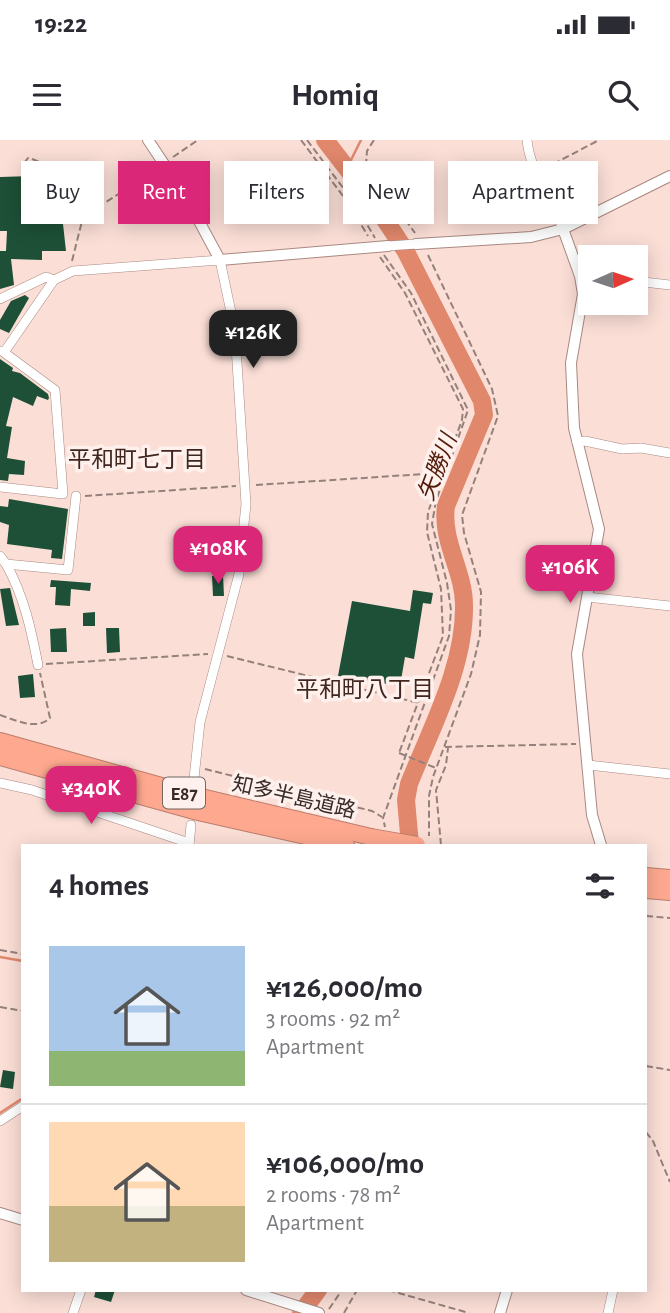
<!DOCTYPE html>
<html lang="en">
<head>
<meta charset="utf-8">
<style>
	:root { --surface:#fff; --page:#f2f2f3; --text:#2b2b33; --muted:#7c7c81; --line:#e1e1e2; --accent:#db2777 }
	body { margin:0; font-family:"Alegreya Sans","Noto Sans JP",sans-serif; background:var(--page); color:var(--text); height:100vh; display:flex; flex-direction:column; font-size:26px; white-space:nowrap }
	* { box-sizing:border-box; margin:0 }
	p { font-size:23px; color:var(--muted) }
	.icon { flex:none; width:38px; height:38px; fill:none; stroke:currentColor; stroke-width:2; stroke-linecap:round; stroke-linejoin:round }
	.map { position:relative; flex:1; overflow:hidden }
	.panel { position:absolute; left:21px; top:704px; width:626px; height:448px; display:flex; flex-direction:column; background:var(--surface); border-radius:0px; box-shadow:0 4px 18px #0003 }
	.panel>* { flex:none }
	.top-card { position:absolute; left:21px; top:21px; width:628px; height:63px; display:flex; gap:14px }
	.needle { width:46px; rotate:87deg }
	.fabs { position:absolute; left:578px; top:105px; display:grid; gap:14px }
	.fabs a { display:grid; place-items:center; width:70px; height:70px; border-radius:0px; background:var(--surface); box-shadow:0 4px 18px #0003; font-size:35px }
	.price { position:absolute; translate:-50% -60px; padding:0 16px; border-radius:14px; background:var(--accent); color:#fff; font-size:23px; line-height:46px; filter:drop-shadow(0 2px 4px #0008) }
	.price::after { content:''; position:absolute; left:50%; top:42px; width:21px; height:16px; margin-left:-10px; background:inherit; clip-path:polygon(0 0,100% 0,50% 100%) }
	.price.current { background:#222; color:#fff }
	ul { padding:0; list-style:none }
	li { display:flex; align-items:center; gap:21px; height:175px; padding:0 28px }
	li+li { border-top:2px solid var(--line) }
	li span { display:grid; place-items:center; flex:none; width:196px; height:140px; border-radius:0px; color:#555 }
	li>.icon { margin-inline-start:auto }
	span .icon { width:84px; height:84px; fill:#fffc; stroke-width:1 }
	li b { font-size:30px }
	h2 { display:flex; justify-content:space-between; align-items:center; height:84px; padding:0 28px; font-size:30px }
	.chip { padding:0 24px; border-radius:0px; background:var(--surface); box-shadow:0 4px 18px #0003; font-size:24px; line-height:63px }
	.chip.current { background:var(--accent); color:#fff }
	.status { display:flex; justify-content:space-between; align-items:center; height:49px; padding:0 35px; background:var(--surface); direction:ltr }
	.status svg { height:19px; fill:currentColor }
	header { display:flex; justify-content:space-between; align-items:center; height:91px; padding:0 28px; background:var(--surface); font-size:32px; font-weight:700 }
	.map>svg:first-child { display:block }
	.lines { fill:none; stroke-linecap:round; stroke-linejoin:round }
	.stream { stroke:#e0876c; stroke-width:2.5 }
	.river { stroke:#e0876c; stroke-width:18 }
	.building { fill:#1d5037 }
	.minor-casing { stroke:#a98980; stroke-width:10 }
	.tertiary-casing { stroke:#a98980; stroke-width:12 }
	.motorway-casing { stroke:#b97d6b; stroke-width:18 }
	.path { stroke:#95817b; stroke-width:2; stroke-dasharray:7 3.5; stroke-linecap:butt }
	.minor { stroke:#fff; stroke-width:9 }
	.tertiary { stroke:#fff; stroke-width:10 }
	.motorway { stroke:#fea98f; stroke-width:16 }
	.motorway-bridge-casing { stroke:#b97d6b; stroke-width:18; stroke-linecap:butt }
	.path-bridge { stroke:#95817b; stroke-width:2; stroke-dasharray:7 3.5; stroke-linecap:butt }
	.motorway-bridge { stroke:#fea98f; stroke-width:16 }
	.labels { text-anchor:middle; stroke-width:7; stroke-linejoin:round; paint-order:stroke }
	.shield { fill:#fef0ec; stroke:#736662; stroke-width:2 }
	.shield-label { font-size:19px; font-weight:bold; fill:#382b27 }
	.street-label { font-size:21px; fill:#382b27; stroke:#fef0ec }
	.neighbourhood-label { font-size:23px; fill:#40261f; stroke:#fef0ec }
	.water-label { font-size:23px; font-style:italic; fill:#531b0a; stroke:#fef0ec }
</style>
</head>
<body>
<div class="status"><b>19:22</b><svg viewBox="0 0 49 12"><path d="M0 12V9h3v3zM5 12V6h3v6zM10 12V3h3v9zM15 12V0h3v12zM26 1h20v11H26zM47 4h2v5h-2z"/></svg></div>
<header><svg class="icon" aria-label="menu" viewBox="0 0 24 24"><path d="M4 6h16M4 12h16M4 18h16"/></svg>Homiq<svg class="icon" aria-label="search" viewBox="0 0 24 24"><circle cx="10" cy="10" r="6"/><path d="M15 15l6 6"/></svg></header>
<div class="map">
<svg width="670" height="1173" viewBox="0 0 670 1173">
	<rect width="100%" height="100%" fill="#fbdfd7"/>
	<g class="lines">
		<g class="stream">
			<path d="M347 28 361 0"/>
			<path d="M0 817 23 821"/>
			<path d="M0 973 23 958"/>
		</g>
		<g class="river">
			<path d="M325 0 376 66 405 110 482 261 484 275 446 366C441 401 464 431 464 465 465 527 431 588 409 644L406 660 410 705"/>
			<path d="M301 1173 318 1150"/>
		</g>
	</g>
	<g class="building">
		<path d="M33 36 36 58 57 57V49H65L69 74 62 75 66 111H42V120L11 119 14 145 0 149V111H6L7 91H0V37Z"/>
		<path d="M25 155 29 158 9 193 0 189V180L11 161Z"/>
		<path d="M0 219 13 228 12 231 20 233 48 254 49 258 48 260 37 256 33 266 13 257 6 286 12 287 7 318 25 321 24 335 9 334 8 341 0 340Z"/>
		<path d="M9 359 68 369 62 419 51 418 52 410 7 404 9 385 0 382V366L8 367Z"/>
		<path d="M223 435 224 456H213L212 436Z"/>
		<path d="M51 440 91 443 90 451 71 449 70 466 55 465 56 447H50Z"/>
		<path d="M10 448 19 485 6 486 0 449Z"/>
		<path d="M413 450 433 453 431 464 423 463 414 519 405 517 400 546 338 536 352 461 410 471Z"/>
		<path d="M95 472V486H83V473Z"/>
		<path d="M66 488 67 512H51L50 489Z"/>
		<path d="M106 488H119L120 512 107 513Z"/>
		<path d="M33 534 35 557 20 558 18 536Z"/>
		<path d="M3 930 15 932 13 949 0 947Z"/>
		<path d="M96 1150H115L111 1162 94 1157Z"/>
	</g>
	<g class="lines">
		<g class="minor-casing">
			<g id="minor">
				<path d="M527 0C530 32 552 59 563 89"/>
				<path d="M388 106 416 104"/>
				<path d="M635 141 670 145"/>
				<path d="M0 159 46 137 54 140"/>
				<path d="M5 211 54 140 73 131 220 120 235 191 246 364 239 434 200 582 194 638"/>
				<path d="M577 302 585 301 622 309 641 308 670 313"/>
				<path d="M0 347 63 354 55 250 2 211"/>
				<path d="M0 416 6 424 68 430 76 356"/>
				<path d="M6 424C24 456 31 489 38 525"/>
				<path d="M587 457 670 466"/>
				<path d="M588 625 670 634"/>
				<path d="M0 643 32 650 189 703"/>
				<path d="M189 705 191 685"/>
				<path d="M0 981 23 966"/>
				<path d="M73 1173 81 1150"/>
				<path d="M608 1173 613 1150"/>
			</g>
		</g>
		<g class="tertiary-casing">
			<g id="tertiary">
				<path d="M148 0 186 57 220 120 388 106"/>
				<path d="M563 89 580 136 583 154 571 223 574 288 599 389 577 514 592 675 601 705"/>
				<path d="M416 104 531 97 563 89 670 36"/>
				<path d="M0 1073 23 1080"/>
				<path d="M246 1150 319 1173"/>
				<path d="M500 1173 507 1150"/>
			</g>
		</g>
		<g class="motorway-casing">
			<g id="motorway">
				<path d="M0 601 201 657 371 697"/>
				<path d="M0 617 198 672 346 705"/>
				<path d="M646 736 670 738"/>
				<path d="M646 750 670 752"/>
			</g>
		</g>
		<g class="path">
			<path d="M301 0 346 60 368 96"/>
			<path d="M307 0 353 61 375 98"/>
			<path d="M374 0 367 11 366 25 415 93"/>
			<path d="M173 17 198 0"/>
			<path d="M544 29 599 0"/>
			<path d="M41 35 24 23 28 18C51 23 83 51 83 76"/>
			<path d="M384 115 411 153 468 270 436 361 432 384 447 443 451 470 449 496 383 678 385 687"/>
			<path d="M428 115 492 249 498 276 462 375 464 393 481 452 480 495 471 534 433 637 429 656V696"/>
			<path d="M380 117 405 153 463 269 462 280 428 372 427 392 441 449 443 496 399 613"/>
			<path d="M72 121 83 77 154 31"/>
			<path d="M256 345 439 333"/>
			<path d="M85 356 236 346"/>
			<path d="M227 516 419 563"/>
			<path d="M46 524 208 514"/>
			<path d="M0 575C15 580 37 591 50 578L40 533"/>
			<path d="M445 607 576 604"/>
			<path d="M205 629 372 671 382 677"/>
			<path d="M441 705 436 650 446 625 448 608"/>
			<path d="M646 776 670 778"/>
			<path d="M0 810 23 814"/>
			<path d="M0 867 23 871"/>
			<path d="M646 926 670 930"/>
			<path d="M646 992 653 1001 670 1042"/>
			<path d="M388 1150 469 1173"/>
			<path d="M329 1169 342 1150"/>
			<path d="M344 1173 357 1150"/>
		</g>
		<use href="#minor" class="minor"/>
		<use href="#tertiary" class="tertiary"/>
		<use href="#motorway" class="motorway"/>
		<g class="motorway-bridge-casing">
			<path id="motorway-bridge" d="M371 697 417 705"/>
		</g>
		<path class="path-bridge" d="M399 613 436 628"/>
		<use href="#motorway-bridge" class="motorway-bridge"/>
	</g>
	<g class="labels">
		<rect class="shield" x="163" y="637.5" width="42" height="31" rx="5"/>
		<g class="shield-label">
			<text x="184" y="660">E87</text>
		</g>
		<g class="street-label">
			<text transform="translate(294 657) rotate(13)" y="7">知多半島道路</text>
		</g>
		<g class="neighbourhood-label">
			<text x="137" y="327">平和町七丁目</text>
			<text x="365" y="557">平和町八丁目</text>
		</g>
		<g class="water-label">
			<text transform="translate(437 327) rotate(-69)" y="8">矢勝川</text>
		</g>
	</g>
</svg>
<div class="fabs">
<a><svg class="needle" viewBox="-14 -14 28 28"><path d="M0-13l5 13h-10z" fill="#e53935"/><path d="M0 13l5-13h-10z" fill="#7c7c81"/></svg></a>
</div>
<b class="price current" style="left:253px;top:230px">¥126K</b>
<b class="price" style="left:218px;top:446px">¥108K</b>
<b class="price" style="left:570px;top:465px">¥106K</b>
<b class="price" style="left:91px;top:686px">¥340K</b>
<div class="top-card">
<a class="chip">Buy</a>
<a class="chip current">Rent</a>
<a class="chip">Filters</a>
<a class="chip">New</a>
<a class="chip">Apartment</a>
</div>
<section class="panel">
<h2>4 homes<svg class="icon" aria-label="filters" viewBox="0 0 24 24"><path d="M4 7h16M4 17h16"/><circle cx="9" cy="7" r="2"/><circle cx="15" cy="17" r="2"/></svg></h2>
<ul>
<li><span style="background:linear-gradient(#a9c7e8 75%,#8fb573 0)"><svg class="icon" aria-label="home" viewBox="0 0 24 24"><path d="M3 11l9-7 9 7M6 9v11h12V9"/></svg></span><div><b>¥126,000/mo</b><p>3 rooms · 92 m²</p><p>Apartment</p></div></li>
<li><span style="background:linear-gradient(#ffd9b3 60%,#c2b280 0)"><svg class="icon" aria-label="home" viewBox="0 0 24 24"><path d="M3 11l9-7 9 7M6 9v11h12V9"/></svg></span><div><b>¥106,000/mo</b><p>2 rooms · 78 m²</p><p>Apartment</p></div></li>
</ul>
</section>
</div>
</body>
</html>
